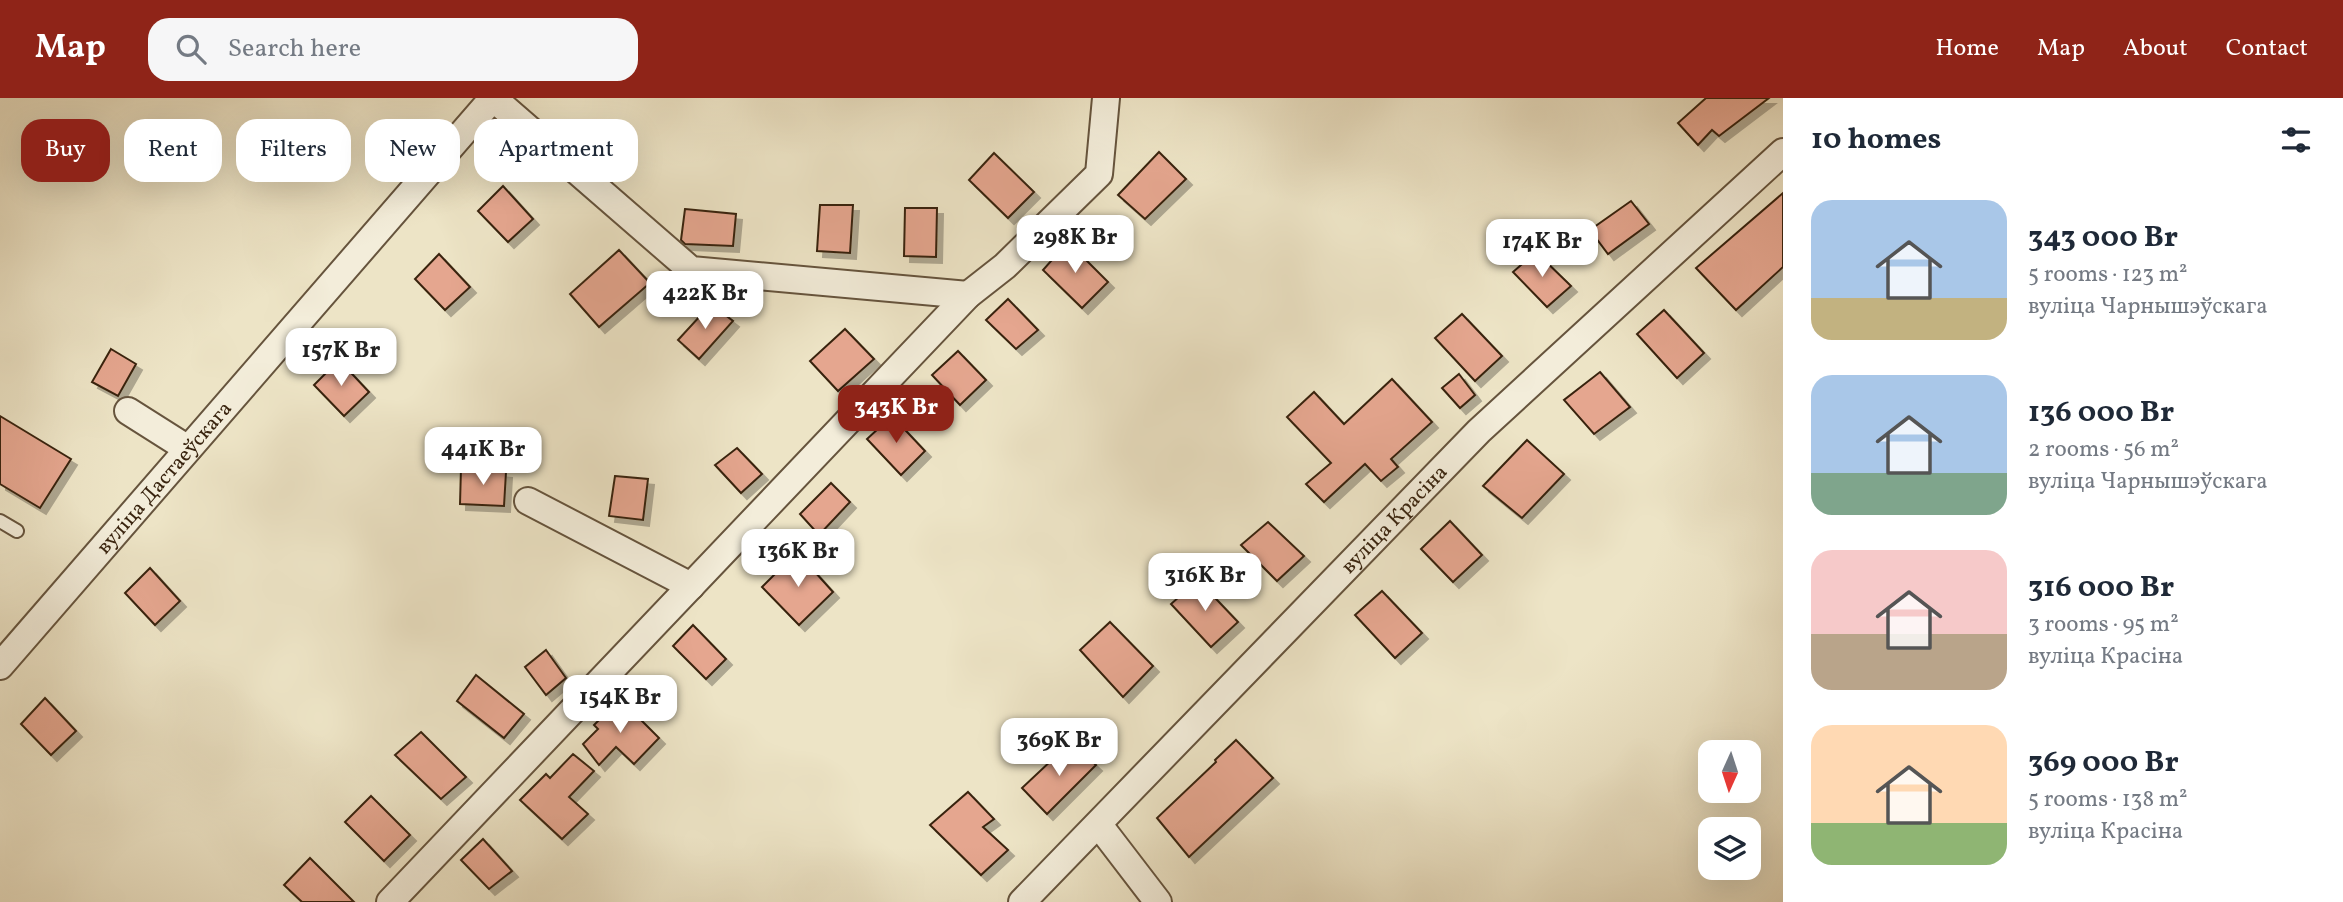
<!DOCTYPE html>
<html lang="en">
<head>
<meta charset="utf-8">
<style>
	:root { --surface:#fff; --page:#f6f6f7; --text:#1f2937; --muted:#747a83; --accent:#8f2418 }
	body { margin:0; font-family:Vollkorn,serif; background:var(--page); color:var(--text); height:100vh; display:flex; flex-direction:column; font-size:26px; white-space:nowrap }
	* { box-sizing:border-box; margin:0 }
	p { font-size:23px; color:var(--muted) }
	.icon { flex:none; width:38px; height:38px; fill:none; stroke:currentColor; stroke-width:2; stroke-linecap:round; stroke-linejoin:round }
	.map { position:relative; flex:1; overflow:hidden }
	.drawer { display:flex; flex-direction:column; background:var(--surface); width:560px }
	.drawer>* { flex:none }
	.hud { position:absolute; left:21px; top:21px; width:665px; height:63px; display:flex; gap:14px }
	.needle { width:46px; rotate:183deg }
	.buttons { position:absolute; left:1698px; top:642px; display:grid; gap:14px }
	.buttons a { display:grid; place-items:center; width:63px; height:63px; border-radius:14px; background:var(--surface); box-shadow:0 7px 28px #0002; font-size:35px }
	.price { position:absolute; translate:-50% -60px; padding:0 16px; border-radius:14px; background:#fff; color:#222; font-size:23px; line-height:46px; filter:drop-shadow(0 2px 4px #0008) }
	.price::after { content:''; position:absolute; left:50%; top:42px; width:21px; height:16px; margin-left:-10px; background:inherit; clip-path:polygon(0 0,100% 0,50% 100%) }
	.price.current { background:var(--accent); color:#fff }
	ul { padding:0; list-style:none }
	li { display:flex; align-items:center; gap:21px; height:175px; padding:0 28px }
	li span { display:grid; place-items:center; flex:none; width:196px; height:140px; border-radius:21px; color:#555 }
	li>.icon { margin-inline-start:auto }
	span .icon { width:84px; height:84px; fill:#fffc; stroke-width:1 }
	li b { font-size:30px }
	h2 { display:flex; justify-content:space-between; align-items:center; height:84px; padding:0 28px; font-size:30px }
	.tag { padding:0 24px; border-radius:21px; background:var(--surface); box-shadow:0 7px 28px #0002; font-size:24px; line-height:63px }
	.tag.current { background:var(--accent); color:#fff }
	header { display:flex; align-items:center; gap:42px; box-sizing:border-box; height:98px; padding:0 35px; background:var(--accent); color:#fff }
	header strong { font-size:33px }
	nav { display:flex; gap:38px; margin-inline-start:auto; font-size:24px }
	.search { width:490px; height:63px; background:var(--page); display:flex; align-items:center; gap:18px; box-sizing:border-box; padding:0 24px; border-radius:21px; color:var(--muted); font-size:26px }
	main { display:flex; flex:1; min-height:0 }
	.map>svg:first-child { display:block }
	.building { fill:#e5a68f; stroke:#39240f; stroke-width:2; filter:url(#shadow) }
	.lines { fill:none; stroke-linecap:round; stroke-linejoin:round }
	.service-casing { stroke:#66543d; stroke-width:16 }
	.minor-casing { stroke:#66543d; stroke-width:30 }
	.service { stroke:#f3edda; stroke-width:12 }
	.minor { stroke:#f3edda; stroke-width:26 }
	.labels { text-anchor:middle; stroke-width:6; stroke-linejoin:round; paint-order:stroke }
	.street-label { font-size:21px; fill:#39240f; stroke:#f3edda }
</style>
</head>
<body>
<header>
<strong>Map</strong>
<div class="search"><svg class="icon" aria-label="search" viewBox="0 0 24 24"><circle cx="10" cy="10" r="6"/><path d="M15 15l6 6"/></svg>Search here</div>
<nav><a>Home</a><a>Map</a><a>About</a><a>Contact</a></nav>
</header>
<main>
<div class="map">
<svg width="1783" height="804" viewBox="0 0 1783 804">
	<defs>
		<filter id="shadow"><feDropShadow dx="6" dy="6" stdDeviation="0" flood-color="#0004"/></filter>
	</defs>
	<rect width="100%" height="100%" fill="#ede4c6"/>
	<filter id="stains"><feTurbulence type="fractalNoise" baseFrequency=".00286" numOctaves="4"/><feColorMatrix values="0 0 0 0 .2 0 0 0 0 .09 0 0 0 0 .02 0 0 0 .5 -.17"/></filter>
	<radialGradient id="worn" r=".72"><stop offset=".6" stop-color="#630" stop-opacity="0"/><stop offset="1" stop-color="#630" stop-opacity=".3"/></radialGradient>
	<g class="building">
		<path d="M1706 0H1769L1719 38 1712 32 1698 47 1678 25Z"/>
		<path d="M566 23 610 70 604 76 554 33Z"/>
		<path d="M1159 54 1186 81 1145 121 1118 97Z"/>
		<path d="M994 55 1034 94 1008 120 969 82Z"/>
		<path d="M503 88 533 121 508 144 478 113Z"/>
		<path d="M1783 95V169L1736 212 1696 170Z"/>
		<path d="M1631 103 1649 126 1608 156 1590 132Z"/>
		<path d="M820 107H853L850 155 817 153Z"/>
		<path d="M905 110H937L936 159 904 158Z"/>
		<path d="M685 111 736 116 733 148 685 146 681 142Z"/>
		<path d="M1068 144 1108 184 1082 210 1043 172Z"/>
		<path d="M619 152 650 185 599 229 570 196Z"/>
		<path d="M1536 154 1571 188 1547 209 1513 174Z"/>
		<path d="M439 156 470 189 445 212 415 181Z"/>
		<path d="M1008 201 1038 232 1016 251 986 222Z"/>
		<path d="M711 206 733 223 699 261 678 242Z"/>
		<path d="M1664 212 1704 255 1677 280 1637 236Z"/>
		<path d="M1462 216 1502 258 1475 283 1435 240Z"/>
		<path d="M845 231 874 261 838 293 810 263Z"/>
		<path d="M111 251 136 266 118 298 92 284Z"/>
		<path d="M958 253 986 282 960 307 932 277Z"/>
		<path d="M339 262 369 294 344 318 314 287Z"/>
		<path d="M1600 274 1630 309 1594 336 1564 302Z"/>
		<path d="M1459 276 1475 297 1460 310 1442 290Z"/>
		<path d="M1392 281 1432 324 1391 361 1398 369 1381 383 1365 366 1324 404 1306 386 1331 365 1287 319 1314 294 1344 326Z"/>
		<path d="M0 318 71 361 40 410 0 386Z"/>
		<path d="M892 318 925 353 901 377 867 341Z"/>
		<path d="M1527 342 1564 376 1522 420 1483 388Z"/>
		<path d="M737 350 762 376 741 395 715 367Z"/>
		<path d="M461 370 506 374 504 408 460 406Z"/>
		<path d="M615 378 648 381 643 422 609 418Z"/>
		<path d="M831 385 850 404 819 437 800 416Z"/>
		<path d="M1450 423 1482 457 1453 484 1421 451Z"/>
		<path d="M1268 424 1304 458 1277 483 1241 447Z"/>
		<path d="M797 454 833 494 799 527 762 489Z"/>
		<path d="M150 470 180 503 155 527 125 495Z"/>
		<path d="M1198 482 1238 524 1211 549 1171 506Z"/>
		<path d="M1382 493 1422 535 1395 560 1355 517Z"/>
		<path d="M1110 524 1153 568 1123 599 1080 552Z"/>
		<path d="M693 527 726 561 706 581 673 548Z"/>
		<path d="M546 552 566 580 546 597 525 569Z"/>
		<path d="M476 577 524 616 504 640 457 603Z"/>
		<path d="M45 600 76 633 51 657 21 626Z"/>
		<path d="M620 601 659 640 634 666 616 649 599 667 583 646 598 631 594 627Z"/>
		<path d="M421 634 466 679 441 701 395 657Z"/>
		<path d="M1236 642 1273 680 1189 759 1157 720 1216 664 1215 662Z"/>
		<path d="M1071 644 1096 667 1047 716 1022 690Z"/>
		<path d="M573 656 594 673 569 699 588 716 562 741 520 702 546 676 550 680Z"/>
		<path d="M968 694 994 721 983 729 1008 752 981 777 930 727Z"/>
		<path d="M371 698 410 737 384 763 345 724Z"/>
		<path d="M483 741 512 773 489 791 461 762Z"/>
		<path d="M310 760 354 804H302L284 787Z"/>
	</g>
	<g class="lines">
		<g class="service-casing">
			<path id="service" d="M0 423 17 433"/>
		</g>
		<g class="minor-casing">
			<g id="minor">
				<path d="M493 0 691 172 968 197"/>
				<path d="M128 313 188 351"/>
				<path d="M528 403 691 488"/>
				<path id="s1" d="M0 568 493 0"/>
				<path d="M1099 727 1158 804"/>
				<path d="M390 804 968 197 1005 168 1099 76 1106 0"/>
				<path id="s2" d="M1022 804 1479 333 1783 54"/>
			</g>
		</g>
		<use href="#service" class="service"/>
		<use href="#minor" class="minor"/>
	</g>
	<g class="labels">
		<g class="street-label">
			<text dy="7" stroke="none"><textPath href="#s1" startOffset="250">вуліца Дастаеўскага</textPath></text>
			<text dy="7" stroke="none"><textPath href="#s2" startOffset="534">вуліца Красіна</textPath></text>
		</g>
	</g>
	<rect width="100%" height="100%" filter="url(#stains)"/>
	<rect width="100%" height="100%" fill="url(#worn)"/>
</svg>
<div class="buttons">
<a><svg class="needle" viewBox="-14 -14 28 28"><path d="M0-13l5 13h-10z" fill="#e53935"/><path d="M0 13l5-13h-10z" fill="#747a83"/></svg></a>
<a><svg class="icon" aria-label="layers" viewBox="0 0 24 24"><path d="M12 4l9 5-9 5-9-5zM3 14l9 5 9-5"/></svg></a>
</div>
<b class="price" style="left:1075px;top:177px">298K Br</b>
<b class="price" style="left:1542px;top:181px">174K Br</b>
<b class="price" style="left:705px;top:233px">422K Br</b>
<b class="price" style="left:341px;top:290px">157K Br</b>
<b class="price current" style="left:896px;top:347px">343K Br</b>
<b class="price" style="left:483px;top:389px">441K Br</b>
<b class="price" style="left:798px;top:491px">136K Br</b>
<b class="price" style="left:1205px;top:515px">316K Br</b>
<b class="price" style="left:620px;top:637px">154K Br</b>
<b class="price" style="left:1059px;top:680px">369K Br</b>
<div class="hud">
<a class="tag current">Buy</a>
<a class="tag">Rent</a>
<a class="tag">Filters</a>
<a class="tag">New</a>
<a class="tag">Apartment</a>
</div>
</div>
<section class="drawer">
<h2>10 homes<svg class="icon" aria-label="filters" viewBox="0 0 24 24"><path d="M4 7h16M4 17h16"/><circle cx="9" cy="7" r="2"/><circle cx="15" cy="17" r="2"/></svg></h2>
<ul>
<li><span style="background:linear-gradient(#a9c7e8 70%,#c2b280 0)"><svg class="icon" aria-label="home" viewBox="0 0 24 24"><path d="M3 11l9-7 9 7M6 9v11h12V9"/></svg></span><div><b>343 000 Br</b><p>5 rooms · 123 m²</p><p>вуліца Чарнышэўскага</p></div></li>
<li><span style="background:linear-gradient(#a9c7e8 70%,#7fa58c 0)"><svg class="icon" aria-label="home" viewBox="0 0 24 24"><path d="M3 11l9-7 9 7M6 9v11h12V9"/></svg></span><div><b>136 000 Br</b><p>2 rooms · 56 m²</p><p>вуліца Чарнышэўскага</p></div></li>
<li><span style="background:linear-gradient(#f6c9c9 60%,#b9a48a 0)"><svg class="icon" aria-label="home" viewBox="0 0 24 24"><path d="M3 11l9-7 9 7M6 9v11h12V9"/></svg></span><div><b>316 000 Br</b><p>3 rooms · 95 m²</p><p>вуліца Красіна</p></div></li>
<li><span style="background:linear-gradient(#ffd9b3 70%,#8fb573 0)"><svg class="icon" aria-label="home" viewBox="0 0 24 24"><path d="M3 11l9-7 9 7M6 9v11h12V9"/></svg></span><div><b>369 000 Br</b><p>5 rooms · 138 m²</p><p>вуліца Красіна</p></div></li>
</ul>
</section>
</main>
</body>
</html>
